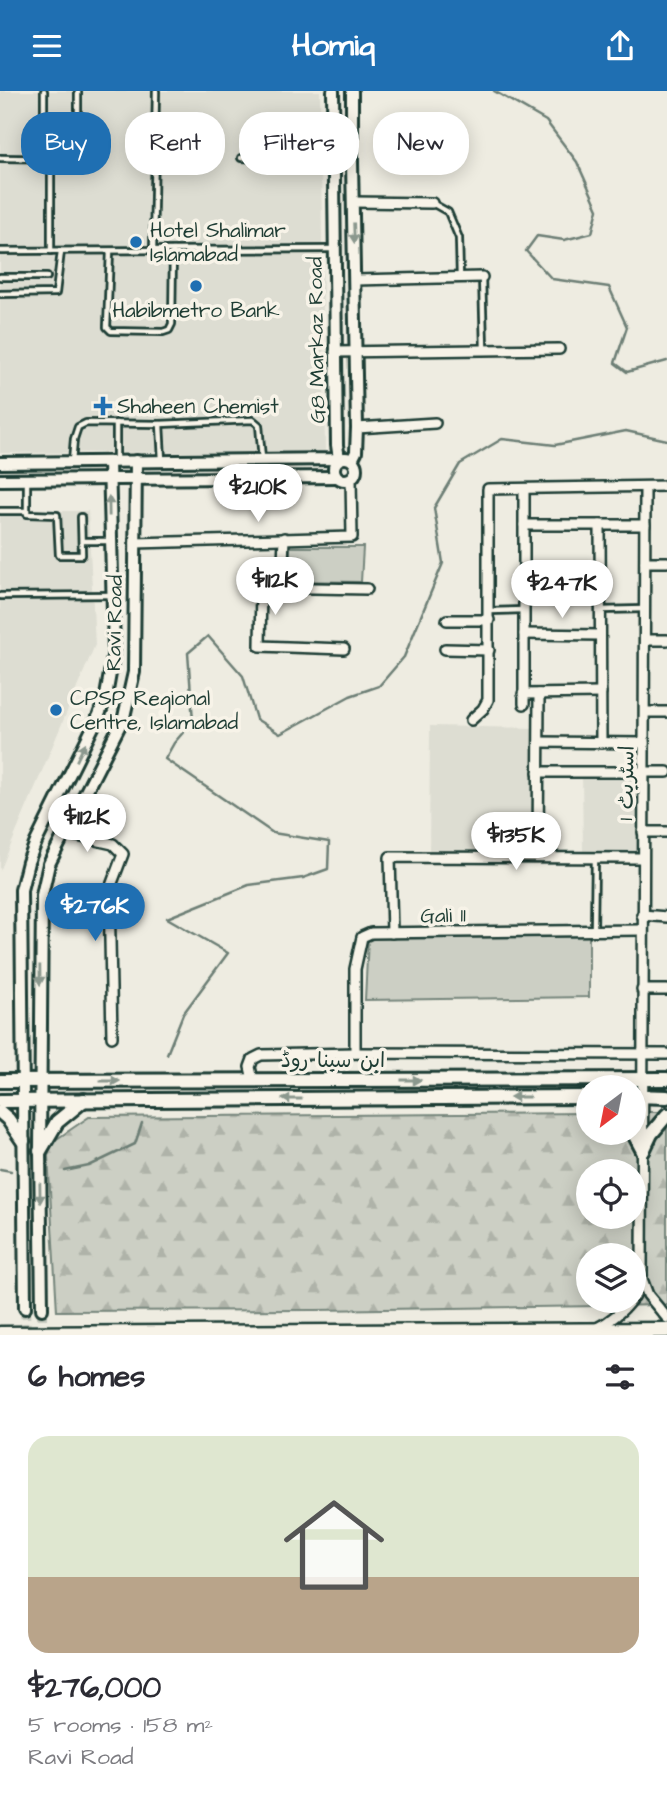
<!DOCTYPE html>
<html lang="en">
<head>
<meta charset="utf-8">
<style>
	:root { --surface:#fff; --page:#f2f2f3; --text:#2b2b33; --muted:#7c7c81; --accent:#1f6fb2 }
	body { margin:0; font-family:"Architects Daughter","Playpen Sans Arabic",sans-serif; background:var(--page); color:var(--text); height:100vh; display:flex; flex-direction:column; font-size:26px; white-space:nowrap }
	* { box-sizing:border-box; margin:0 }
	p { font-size:23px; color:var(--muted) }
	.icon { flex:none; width:38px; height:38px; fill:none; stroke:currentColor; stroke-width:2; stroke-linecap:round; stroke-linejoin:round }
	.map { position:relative; height:1244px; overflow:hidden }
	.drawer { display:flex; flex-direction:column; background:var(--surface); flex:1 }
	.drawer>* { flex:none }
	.hud { position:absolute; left:21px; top:21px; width:626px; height:63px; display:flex; gap:14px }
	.needle { width:46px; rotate:212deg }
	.buttons { position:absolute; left:576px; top:984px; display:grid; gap:14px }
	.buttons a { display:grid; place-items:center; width:70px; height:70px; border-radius:50%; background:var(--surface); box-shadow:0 4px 18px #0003; font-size:35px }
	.price { position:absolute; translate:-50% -60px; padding:0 16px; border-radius:24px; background:#fff; color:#222; font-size:23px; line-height:46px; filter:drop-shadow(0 2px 4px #0008) }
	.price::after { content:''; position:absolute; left:50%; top:42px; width:21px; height:16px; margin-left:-10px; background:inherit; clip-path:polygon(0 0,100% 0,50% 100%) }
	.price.active { background:var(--accent); color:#fff }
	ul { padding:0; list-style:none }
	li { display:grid; align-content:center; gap:14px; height:371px; padding:0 28px }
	li span { display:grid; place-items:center; height:217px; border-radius:21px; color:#555 }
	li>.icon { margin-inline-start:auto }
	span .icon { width:126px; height:126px; fill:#fffc; stroke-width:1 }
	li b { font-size:30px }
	h2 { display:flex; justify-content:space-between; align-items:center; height:84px; padding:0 28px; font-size:30px }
	.pill { padding:0 24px; border-radius:28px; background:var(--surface); box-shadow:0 4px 18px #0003; font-size:24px; line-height:63px }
	.pill.active { background:var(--accent); color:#fff }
	header { display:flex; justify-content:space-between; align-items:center; height:91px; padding:0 28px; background:var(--accent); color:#fff; font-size:32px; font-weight:700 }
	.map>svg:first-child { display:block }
	.built { fill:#ddddd2 }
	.green { fill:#cccfc4; stroke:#76867c; stroke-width:2 }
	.forest { fill:url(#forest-firs); stroke:#76867c; stroke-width:2; fill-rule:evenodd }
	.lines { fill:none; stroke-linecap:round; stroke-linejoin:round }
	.stream { stroke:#6c7e74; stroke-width:2.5 }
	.tertiary-tunnel { stroke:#c5c9be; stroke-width:10; stroke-dasharray:10 5; stroke-linecap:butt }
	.service-casing { stroke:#1f3d34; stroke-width:10 }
	.minor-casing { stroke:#1f3d34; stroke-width:14 }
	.tertiary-casing { stroke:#1f3d34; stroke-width:16 }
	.secondary-casing { stroke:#1f3d34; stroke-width:18 }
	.primary-casing { stroke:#1f3d34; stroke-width:19 }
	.service { stroke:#f7f3e8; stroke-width:4.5 }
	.minor { stroke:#f7f3e8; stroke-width:9 }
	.tertiary { stroke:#f7f3e8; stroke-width:10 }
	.secondary { stroke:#f7f3e8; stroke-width:12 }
	.primary { stroke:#f7f3e8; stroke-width:14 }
	.oneway { fill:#8b988e }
	.poi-dot { fill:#1f6fb2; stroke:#f7f3e8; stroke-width:2.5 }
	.labels { text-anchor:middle; stroke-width:7; stroke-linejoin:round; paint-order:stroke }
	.poi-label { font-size:21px; fill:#1f3d34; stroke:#f7f3e8; text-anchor:start }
	.street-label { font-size:21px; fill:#1f3d34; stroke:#f7f3e8 }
</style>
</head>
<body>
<header><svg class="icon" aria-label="menu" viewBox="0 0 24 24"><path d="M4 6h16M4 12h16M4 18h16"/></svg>Homiq<svg class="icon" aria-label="share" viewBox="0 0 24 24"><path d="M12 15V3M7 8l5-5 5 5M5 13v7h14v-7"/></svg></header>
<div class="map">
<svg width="667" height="1244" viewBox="0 0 667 1244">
	<defs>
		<pattern id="forest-firs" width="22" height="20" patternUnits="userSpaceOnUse" patternTransform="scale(1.75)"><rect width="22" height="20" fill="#cccfc4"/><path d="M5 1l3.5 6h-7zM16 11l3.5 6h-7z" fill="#afb3a9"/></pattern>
	</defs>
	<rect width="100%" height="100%" fill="#eeece1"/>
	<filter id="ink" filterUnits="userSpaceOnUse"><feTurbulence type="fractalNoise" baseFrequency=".0143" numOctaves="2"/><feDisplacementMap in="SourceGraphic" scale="14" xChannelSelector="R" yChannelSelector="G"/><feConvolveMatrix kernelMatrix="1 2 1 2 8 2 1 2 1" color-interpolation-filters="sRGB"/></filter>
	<g filter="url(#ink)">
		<g class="built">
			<path d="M0 0H320L325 361 0 362Z"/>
			<path d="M0 420H88L95 554 0 780Z"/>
			<path d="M430 635 537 637 535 764 429 765Z"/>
			<path d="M582 683H643L640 766 583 765Z"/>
		</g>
		<g class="green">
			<path d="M290 456H363L361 491 289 490Z"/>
			<path d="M589 844V906L365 909 368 847Z"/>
		</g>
		<path class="forest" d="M634 1021H667V1214L316 1219 57 1220 48 1065 51 1052 89 1026 588 1022V1041H634ZM588 1080H634V1125H588ZM588 1164H634V1209H588Z"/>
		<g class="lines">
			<g class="stream">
				<path d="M494 0 546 30 577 71 598 118 592 142 564 149 537 145 526 160 552 188 609 196 627 236 615 272 627 281 667 270"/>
				<path d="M167 963 183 923 228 862 167 827 249 794 303 787 328 778 329 751 273 742 165 668 174 652 193 630 188 562 208 545 243 585 256 628 280 643 350 605 379 595 404 566 443 472 434 417 460 373 502 348 555 354 626 340 667 349"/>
				<path d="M0 1078 11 1080"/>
				<path d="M65 1080 89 1075 135 1053 142 1032"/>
			</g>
			<g class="tertiary-tunnel">
				<path d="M25 1217 26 1244"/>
				<path d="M42 1218V1244"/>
			</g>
			<g class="service-casing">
				<g id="service">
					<path d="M0 67 78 68V0"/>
					<path d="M241 67 351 72"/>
					<path d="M44 68V0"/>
					<path d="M51 68V160"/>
					<path d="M432 112 448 121 459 147 460 186"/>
					<path d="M153 159 156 0"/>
					<path d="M0 160 332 158"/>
					<path d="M110 160 107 236 111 240 163 241 169 239 172 233 173 159"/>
					<path d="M0 186H47"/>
					<path d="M482 186 484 257"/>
					<path d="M0 203 56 202 61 160"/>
					<path d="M160 333 162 369"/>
					<path d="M116 370V332"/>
					<path d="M72 371 74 348 78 336 86 332 160 333 253 329 259 334 262 368"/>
					<path d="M27 389V423L57 424 59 464H82L81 426"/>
					<path d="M0 420H27"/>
					<path d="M82 450H109"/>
					<path d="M0 505 112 504"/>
					<path d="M601 519 644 518"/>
					<path d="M490 520 523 519"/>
					<path d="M594 838 595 767"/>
				</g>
			</g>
			<g class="minor-casing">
				<g id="minor">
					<path d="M353 111 432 112"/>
					<path d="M355 189 482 186"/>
					<path d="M335 261 559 258"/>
					<path d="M357 337 435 332"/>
					<path d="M645 396 642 1188 648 1204 667 1227"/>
					<path d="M524 399V613"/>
					<path d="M524 434H645"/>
					<path d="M600 434 601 652"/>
					<path d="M135 452 352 446 351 387"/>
					<path d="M645 471H667"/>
					<path d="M524 488 600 487"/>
					<path d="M282 497 284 447"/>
					<path d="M447 529H489"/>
					<path d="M524 543 600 544"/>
					<path d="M645 549H667"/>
					<path d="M344 558 260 555 261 496 367 498"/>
					<path d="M445 558 489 559"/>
					<path d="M523 603 601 602"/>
					<path d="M645 621H667"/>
					<path d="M471 629 483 618 488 609V398L667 395"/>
					<path d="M539 651 644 652"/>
					<path d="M538 681H667"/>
					<path d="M643 741H667"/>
					<path d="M64 742 113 753 123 763 109 800 112 946"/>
					<path d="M538 766 539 603"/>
					<path d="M642 824 667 826"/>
					<path d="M392 842 390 766 643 767"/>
					<path d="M642 899H667"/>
					<path d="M355 962V878L362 846 371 842 642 839"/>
					<path d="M253 989 250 976 253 968 261 964 355 962 667 963"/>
					<path d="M634 1206 642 1188"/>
					<path d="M597 1237C611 1230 621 1222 631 1209"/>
				</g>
			</g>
			<g class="tertiary-casing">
				<g id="tertiary">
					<circle cx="345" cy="378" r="11"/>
					<path d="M352 369 356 361 357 337 352 72V0"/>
					<path d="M0 372 339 368 337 354 333 0"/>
					<path d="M0 389 337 386"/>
					<path d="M25 1217 21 799 28 771 36 751 99 624 106 605 114 560 109 371"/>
					<path d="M42 1218 40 1060 42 804 49 773 124 626 134 581 136 370"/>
				</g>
			</g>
			<g class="secondary-casing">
				<g id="secondary">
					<path d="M0 990 667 988"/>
					<path d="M634 1005 667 1006"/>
					<path d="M0 1010 588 1006"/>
					<path d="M0 1021 8 1028 23 1050"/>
					<path d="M633 1041 643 1060"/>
					<path d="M40 1060 57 1031 84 1009"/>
					<path d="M643 1060 651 1043 667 1024"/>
				</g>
			</g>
			<g class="primary-casing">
				<path id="primary" d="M0 1243 667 1239"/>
			</g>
			<use href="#service" class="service"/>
			<use href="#minor" class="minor"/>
			<use href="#tertiary" class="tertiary"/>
			<use href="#secondary" class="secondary"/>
			<use href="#primary" class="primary"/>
		</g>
		<defs><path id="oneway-solid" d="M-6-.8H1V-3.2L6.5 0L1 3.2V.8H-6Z" transform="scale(1.75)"/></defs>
		<g class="oneway">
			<use href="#oneway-solid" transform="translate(354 142) rotate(88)"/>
			<use href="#oneway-solid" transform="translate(109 415) rotate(-91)"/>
			<use href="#oneway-solid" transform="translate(81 661) rotate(-64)"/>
			<use href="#oneway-solid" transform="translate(40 884) rotate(89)"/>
			<use href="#oneway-solid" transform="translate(411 989)"/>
			<use href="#oneway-solid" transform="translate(110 990)"/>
			<use href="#oneway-solid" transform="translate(520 1006) rotate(180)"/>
			<use href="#oneway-solid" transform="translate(292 1008) rotate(180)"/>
			<use href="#oneway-solid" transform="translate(40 1102) rotate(89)"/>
		</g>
	</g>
	<g class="poi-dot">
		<circle cx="136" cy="151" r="7"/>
		<circle cx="196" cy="195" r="7"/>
		<path d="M99.5 304.5h7v7h7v7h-7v7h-7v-7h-7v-7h7z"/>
		<circle cx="56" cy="619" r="7"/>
	</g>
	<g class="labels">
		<g class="poi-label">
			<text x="150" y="146">Hotel Shalimar<tspan x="150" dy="24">Islamabad</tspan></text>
			<text x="196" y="226" text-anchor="middle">Habibmetro Bank</text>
			<text x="117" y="322">Shaheen Chemist</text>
			<text x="70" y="614">CPSP Regional<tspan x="70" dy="24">Centre, Islamabad</tspan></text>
		</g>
		<g class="street-label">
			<text transform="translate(316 249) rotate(-91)" y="7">G8 Markaz Road</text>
			<text transform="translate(114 532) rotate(-89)" y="7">Ravi Road</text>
			<text transform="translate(626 692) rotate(-89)" y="7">اسٹریٹ 1</text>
			<text transform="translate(443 824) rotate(-1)" y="7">Gali 11</text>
			<text x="333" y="976">ابن سینا روڈ</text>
		</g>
	</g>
</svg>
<div class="buttons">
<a><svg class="needle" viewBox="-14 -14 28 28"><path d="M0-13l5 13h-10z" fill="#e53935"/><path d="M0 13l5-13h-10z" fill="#7c7c81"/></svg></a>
<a><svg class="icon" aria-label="locate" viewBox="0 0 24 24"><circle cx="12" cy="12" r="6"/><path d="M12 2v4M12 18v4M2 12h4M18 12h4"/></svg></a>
<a><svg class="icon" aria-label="layers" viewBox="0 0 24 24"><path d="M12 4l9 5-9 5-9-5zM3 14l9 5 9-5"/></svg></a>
</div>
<b class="price" style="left:258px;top:433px">$210K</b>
<b class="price" style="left:275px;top:526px">$112K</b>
<b class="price" style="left:562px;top:529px">$247K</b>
<b class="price" style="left:87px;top:763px">$112K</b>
<b class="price" style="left:516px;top:781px">$135K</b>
<b class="price active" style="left:95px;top:852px">$276K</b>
<div class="hud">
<a class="pill active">Buy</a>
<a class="pill">Rent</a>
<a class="pill">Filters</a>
<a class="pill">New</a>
</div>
</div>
<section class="drawer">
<h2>6 homes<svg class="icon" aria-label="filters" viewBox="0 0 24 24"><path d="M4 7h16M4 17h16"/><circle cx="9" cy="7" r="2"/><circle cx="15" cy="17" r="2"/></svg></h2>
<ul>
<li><span style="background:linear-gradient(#dfe7d0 65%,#b9a48a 0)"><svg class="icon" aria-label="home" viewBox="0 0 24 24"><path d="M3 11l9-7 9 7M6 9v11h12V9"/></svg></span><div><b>$276,000</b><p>5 rooms · 158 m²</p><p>Ravi Road</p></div></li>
</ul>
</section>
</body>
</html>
